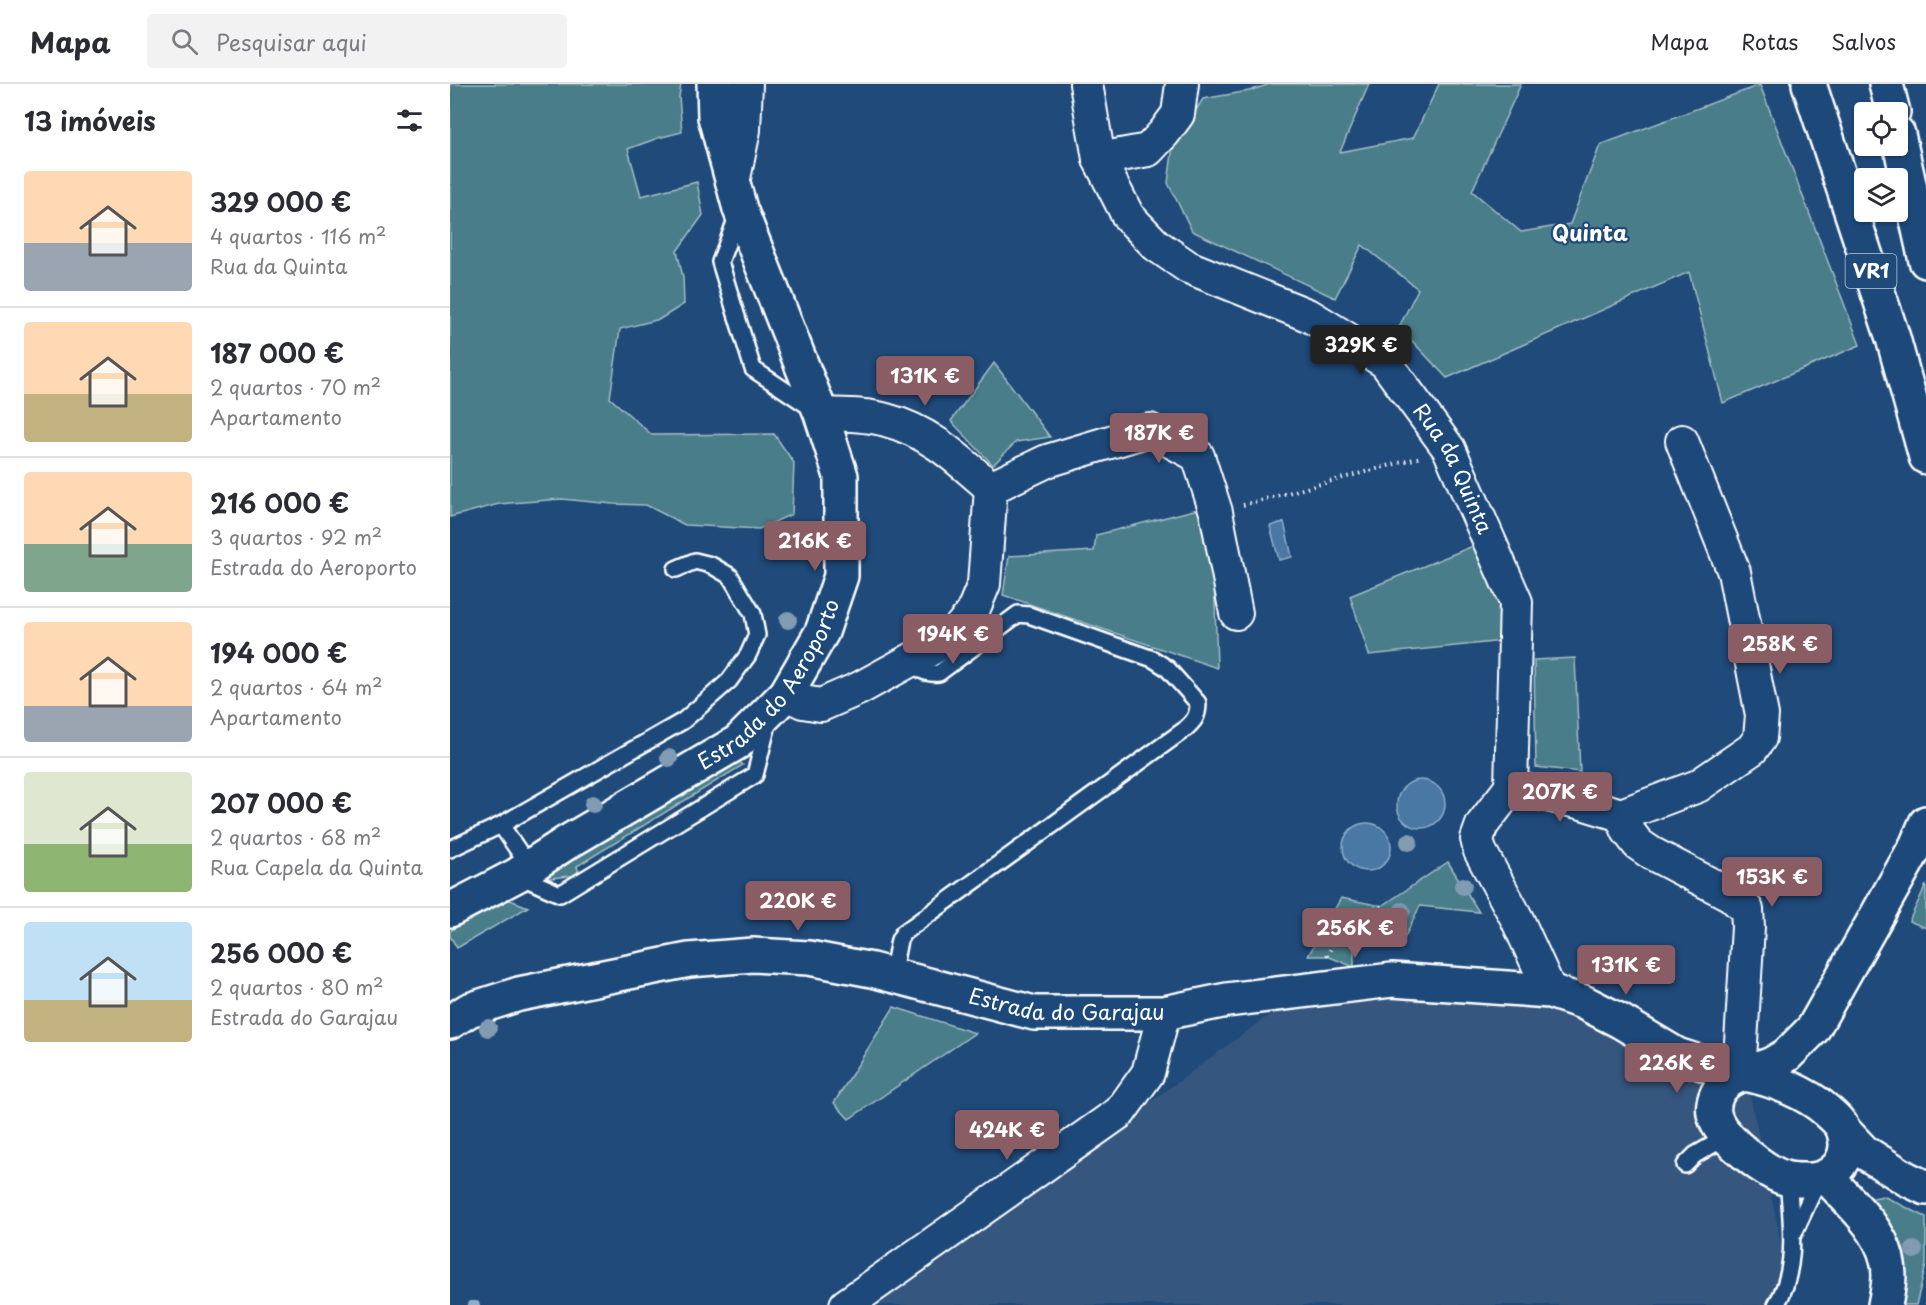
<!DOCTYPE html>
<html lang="pt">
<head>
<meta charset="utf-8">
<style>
	:root { --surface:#fff; --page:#f2f2f3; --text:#2b2b33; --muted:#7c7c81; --line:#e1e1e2; --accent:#8a5d65 }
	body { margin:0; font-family:"Playpen Sans",sans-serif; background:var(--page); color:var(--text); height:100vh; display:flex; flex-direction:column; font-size:22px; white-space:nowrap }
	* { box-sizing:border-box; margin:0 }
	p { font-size:20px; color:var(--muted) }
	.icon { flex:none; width:33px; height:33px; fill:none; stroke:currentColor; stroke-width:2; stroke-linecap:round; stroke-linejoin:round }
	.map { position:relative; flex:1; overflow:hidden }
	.panel { display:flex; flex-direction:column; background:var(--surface); width:450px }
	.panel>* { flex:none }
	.tools { position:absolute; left:1404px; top:18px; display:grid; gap:12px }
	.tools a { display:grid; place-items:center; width:54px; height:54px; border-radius:6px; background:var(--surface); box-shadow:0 2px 4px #0004; font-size:30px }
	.price { position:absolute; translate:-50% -51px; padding:0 14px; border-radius:6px; background:var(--accent); color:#fff; font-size:20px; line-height:39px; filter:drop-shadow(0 2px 3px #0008) }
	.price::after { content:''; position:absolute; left:50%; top:36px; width:18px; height:14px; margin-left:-9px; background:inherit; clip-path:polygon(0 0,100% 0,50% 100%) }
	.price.current { background:#222; color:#fff }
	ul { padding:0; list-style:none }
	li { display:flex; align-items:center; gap:18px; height:150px; padding:0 24px }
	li+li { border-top:2px solid var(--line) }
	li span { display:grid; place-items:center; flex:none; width:168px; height:120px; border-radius:6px; color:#555 }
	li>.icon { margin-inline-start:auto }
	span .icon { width:72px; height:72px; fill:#fffc; stroke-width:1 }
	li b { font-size:26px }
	h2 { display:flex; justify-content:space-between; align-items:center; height:72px; padding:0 24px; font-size:26px }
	header { display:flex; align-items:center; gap:36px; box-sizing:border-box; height:84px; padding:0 30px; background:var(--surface); border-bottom:2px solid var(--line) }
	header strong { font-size:28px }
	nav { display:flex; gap:33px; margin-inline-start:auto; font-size:21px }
	.search { width:420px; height:54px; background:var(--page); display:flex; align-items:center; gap:15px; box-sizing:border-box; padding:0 21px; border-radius:6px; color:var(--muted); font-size:22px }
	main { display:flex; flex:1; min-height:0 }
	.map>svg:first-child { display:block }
	.built { fill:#36577e }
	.green { fill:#497d8a; stroke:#a4bec4; stroke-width:1.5 }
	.water { fill:#4a78a5; stroke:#92aec9; stroke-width:1.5 }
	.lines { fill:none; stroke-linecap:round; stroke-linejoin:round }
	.stream { stroke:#92aec9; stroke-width:8 }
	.lane-casing { stroke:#fff; stroke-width:20 }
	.street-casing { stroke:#fff; stroke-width:36 }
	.secondary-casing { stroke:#fff; stroke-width:38 }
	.highway-casing { stroke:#fff; stroke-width:38 }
	.path { stroke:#fff; stroke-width:4; stroke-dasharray:1.5 4.5; stroke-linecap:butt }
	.lane { stroke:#1f4a7a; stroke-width:15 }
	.street { stroke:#1f4a7a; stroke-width:32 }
	.secondary { stroke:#1f4a7a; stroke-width:33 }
	.highway { stroke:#1f4a7a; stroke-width:33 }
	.tree { fill:#819bb3 }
	.labels { text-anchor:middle; stroke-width:4.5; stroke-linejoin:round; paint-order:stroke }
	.shield { fill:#1f4a7a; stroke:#bcc9d7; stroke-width:1.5 }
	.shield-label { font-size:20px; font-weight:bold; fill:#fff }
	.street-label { font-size:21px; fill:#fff; stroke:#1f4a7a }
	.neighbourhood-label { font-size:22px; font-weight:bold; fill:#fff; stroke:#1f4a7a }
</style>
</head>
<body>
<header>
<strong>Mapa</strong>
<div class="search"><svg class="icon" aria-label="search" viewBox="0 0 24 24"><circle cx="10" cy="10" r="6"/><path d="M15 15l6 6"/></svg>Pesquisar aqui</div>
<nav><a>Mapa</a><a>Rotas</a><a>Salvos</a></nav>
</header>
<main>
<section class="panel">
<h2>13 imóveis<svg class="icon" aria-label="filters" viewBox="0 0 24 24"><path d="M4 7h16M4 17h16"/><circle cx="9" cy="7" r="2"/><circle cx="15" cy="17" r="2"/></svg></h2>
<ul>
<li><span style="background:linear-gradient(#ffd9b3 60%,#9aa5b1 0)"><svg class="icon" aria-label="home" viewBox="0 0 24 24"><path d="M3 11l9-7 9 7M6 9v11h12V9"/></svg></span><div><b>329 000 €</b><p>4 quartos · 116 m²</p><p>Rua da Quinta</p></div></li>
<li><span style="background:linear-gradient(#ffd9b3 60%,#c2b280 0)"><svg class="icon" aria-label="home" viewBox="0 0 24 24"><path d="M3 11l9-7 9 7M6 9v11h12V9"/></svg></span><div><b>187 000 €</b><p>2 quartos · 70 m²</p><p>Apartamento</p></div></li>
<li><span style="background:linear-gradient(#ffd9b3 60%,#7fa58c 0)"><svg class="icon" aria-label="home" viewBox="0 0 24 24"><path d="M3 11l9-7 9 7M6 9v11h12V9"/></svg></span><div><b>216 000 €</b><p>3 quartos · 92 m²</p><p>Estrada do Aeroporto</p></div></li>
<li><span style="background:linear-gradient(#ffd9b3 70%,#9aa5b1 0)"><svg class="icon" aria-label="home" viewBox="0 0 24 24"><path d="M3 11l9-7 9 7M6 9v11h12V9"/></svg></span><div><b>194 000 €</b><p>2 quartos · 64 m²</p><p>Apartamento</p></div></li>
<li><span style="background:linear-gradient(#dfe7d0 60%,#8fb573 0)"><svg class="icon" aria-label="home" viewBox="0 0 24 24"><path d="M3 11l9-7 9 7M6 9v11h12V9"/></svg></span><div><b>207 000 €</b><p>2 quartos · 68 m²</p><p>Rua Capela da Quinta</p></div></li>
<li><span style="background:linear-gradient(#bfe0f5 65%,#c2b280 0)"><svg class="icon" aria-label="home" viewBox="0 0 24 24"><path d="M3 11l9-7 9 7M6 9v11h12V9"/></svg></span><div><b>256 000 €</b><p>2 quartos · 80 m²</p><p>Estrada do Garajau</p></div></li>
</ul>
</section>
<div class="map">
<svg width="1476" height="1221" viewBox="0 0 1476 1221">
	<rect width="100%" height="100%" fill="#1f4a7a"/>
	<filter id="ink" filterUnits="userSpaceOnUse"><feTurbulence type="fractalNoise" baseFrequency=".0167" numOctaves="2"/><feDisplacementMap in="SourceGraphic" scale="12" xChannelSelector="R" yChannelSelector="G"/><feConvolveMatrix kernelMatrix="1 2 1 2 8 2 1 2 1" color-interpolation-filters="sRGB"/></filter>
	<g filter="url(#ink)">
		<path class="built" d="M930 904 1102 909 1298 1001 1339 1197 1340 1221H423L826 926Z"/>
		<g class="green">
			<path d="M0 0H231L229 13 232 48 208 54 178 65 191 112 247 98 253 131 227 167 233 193 234 220 210 235 170 245 160 314 202 351 324 350 344 379 342 430 309 445 235 441 196 421 163 420 112 415 49 420 0 433Z"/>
			<path d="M820 0H919L890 68 963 54 989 0H1071L1022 107 1071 148 1120 140 1150 61 1310 1 1410 261 1273 319 1239 188 997 294 949 243 968 205 912 161 885 214 742 147 718 99 723 62 753 15 799 7Z"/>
			<path d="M544 279 600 353 566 358 543 381 501 337Z"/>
			<path d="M752 424 764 485 767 584 553 511 559 472 644 467 646 451Z"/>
			<path d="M1028 460 1053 517V557L919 571 900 512Z"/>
			<path d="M1125 574 1130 688 1086 683 1084 576Z"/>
			<path d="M286 675 293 681 127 782 129 791 91 795Z"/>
			<path d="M998 778 1029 828 970 822 952 859 944 855 904 862V883L877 872H858L891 814 932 822Z"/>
			<path d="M1476 801V844L1459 837Z"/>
			<path d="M55 814 78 823 7 864 0 852V847Z"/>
			<path d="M444 923 525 949 399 1035 384 1019Z"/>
			<path d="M1433 1112 1476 1133V1181L1466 1221H1445L1454 1176 1414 1116Z"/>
		</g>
		<g class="water">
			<path d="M834 438 842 473 829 476 820 442Z"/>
			<circle cx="971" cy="720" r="24"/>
			<circle cx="917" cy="763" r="24"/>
		</g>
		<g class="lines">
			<path class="stream" d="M21 1221H26"/>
			<g class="lane-casing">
				<g id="lane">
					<path d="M289 128 270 178 303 285 363 325"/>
					<path d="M51 741 80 784"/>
					<path d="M0 765 51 741 233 637 279 597 298 571 307 551 303 530 280 492 261 481 245 477 226 485"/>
					<path d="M67 791 110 810 305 691 319 636"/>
					<path d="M442 892 449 856 453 849 734 646C744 637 748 633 748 619L717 584 703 575 579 531 568 530 489 589C475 590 470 587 461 576"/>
					<path d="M1235 1081 1245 1071 1278 1052"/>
					<path d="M1344 1149 1369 1095"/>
					<path d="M1326 1221C1349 1184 1341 1136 1338 1095"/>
				</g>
			</g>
			<g class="street-casing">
				<g id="street">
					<path id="s1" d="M636 0 649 75 678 132 706 161 738 183 860 232 935 278 999 365 1066 518 1061 703 1032 741 1027 755 1030 767 1067 835 1100 907"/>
					<path d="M649 75 698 66 714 49 728 30 732 0"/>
					<path d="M283 99 294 46 296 0"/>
					<path d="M371 330C392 331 416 330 436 336 479 347 509 376 541 404"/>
					<path d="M541 404 597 377 700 346 748 372 766 428 786 529"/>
					<path d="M336 610 353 618 371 621 410 604 501 554 522 529 534 500 541 404"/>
					<path d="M1061 703 1132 719 1171 731"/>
					<path d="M1171 731 1248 702 1302 665 1310 654 1312 631 1284 488 1232 357"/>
					<path d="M1171 731 1178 747 1188 760 1201 769 1281 811 1297 826 1298 843 1289 991"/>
					<path d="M396 1221 670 1028 698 989 714 929"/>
				</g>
			</g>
			<g class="secondary-casing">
				<g id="secondary">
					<path id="s2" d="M0 826 67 791 116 759 288 658 336 610 372 548 391 492V392L371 330 290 125 265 33 264 0"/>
					<path id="s3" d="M0 938 19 926 69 910 239 876 303 871 359 874 422 886 584 929H714L777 916 942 896 1100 907 1133 918 1170 937 1227 971 1261 982 1280 994"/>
					<path d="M1295 990C1322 995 1357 1009 1377 1027 1384 1033 1392 1040 1394 1048 1403 1077 1380 1099 1352 1096 1348 1096 1343 1096 1338 1095 1317 1090 1274 1056 1266 1036 1262 1027 1263 1019 1267 1010 1274 998 1283 993 1295 990Z"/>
					<path d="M1394 1047 1414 1068 1457 1095 1476 1104"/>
				</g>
			</g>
			<g class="highway-casing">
				<g id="highway">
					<path d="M1359 0 1443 254 1476 373"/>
					<path d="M1436 0 1443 28"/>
					<path d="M1448 50 1476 177"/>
					<path d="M1295 990 1322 980 1337 971 1363 945 1466 762 1476 739"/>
					<path d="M1377 1093C1398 1117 1429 1142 1437 1175 1441 1190 1438 1206 1435 1221"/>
				</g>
			</g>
			<g class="path">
				<path d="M793 421 971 373"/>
				<path d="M877 872 897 834 932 822"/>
			</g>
			<use href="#lane" class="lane"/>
			<use href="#street" class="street"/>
			<use href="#secondary" class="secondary"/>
			<use href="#highway" class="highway"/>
		</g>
		<g class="tree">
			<circle cx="338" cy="536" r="9"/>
			<circle cx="219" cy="674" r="9"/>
			<circle cx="143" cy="720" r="9"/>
			<circle cx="959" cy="758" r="9"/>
			<circle cx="1013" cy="802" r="9"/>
			<circle cx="952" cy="827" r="9"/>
			<circle cx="887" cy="842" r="9"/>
			<circle cx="38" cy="944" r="9"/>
			<circle cx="1464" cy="1166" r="9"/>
		</g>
	</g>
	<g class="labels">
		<rect class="shield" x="1395.5" y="170" width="51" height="34" rx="4.5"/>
		<g class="shield-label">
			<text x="1421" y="194">VR1</text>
		</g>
		<g class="street-label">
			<text dy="7" stroke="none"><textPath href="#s1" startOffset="566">Rua da Quinta</textPath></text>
			<text dy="7" stroke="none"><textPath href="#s2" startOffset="398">Estrada do Aeroporto</textPath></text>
			<text dy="7" stroke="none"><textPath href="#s3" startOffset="632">Estrada do Garajau</textPath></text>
		</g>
		<g class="neighbourhood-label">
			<text x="1140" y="157">Quinta</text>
		</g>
	</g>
</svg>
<div class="tools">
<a><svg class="icon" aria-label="locate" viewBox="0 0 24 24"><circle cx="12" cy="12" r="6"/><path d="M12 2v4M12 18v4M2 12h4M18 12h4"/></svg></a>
<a><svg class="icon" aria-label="layers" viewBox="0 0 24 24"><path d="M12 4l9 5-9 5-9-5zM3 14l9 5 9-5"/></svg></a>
</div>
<b class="price current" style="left:911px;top:292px">329K €</b>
<b class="price" style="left:475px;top:323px">131K €</b>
<b class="price" style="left:709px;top:380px">187K €</b>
<b class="price" style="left:365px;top:488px">216K €</b>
<b class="price" style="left:503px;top:581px">194K €</b>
<b class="price" style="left:1330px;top:591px">258K €</b>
<b class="price" style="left:1110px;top:739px">207K €</b>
<b class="price" style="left:1322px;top:824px">153K €</b>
<b class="price" style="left:348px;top:848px">220K €</b>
<b class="price" style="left:905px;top:875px">256K €</b>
<b class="price" style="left:1176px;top:912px">131K €</b>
<b class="price" style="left:1227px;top:1010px">226K €</b>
<b class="price" style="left:557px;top:1077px">424K €</b>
</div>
</main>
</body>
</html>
